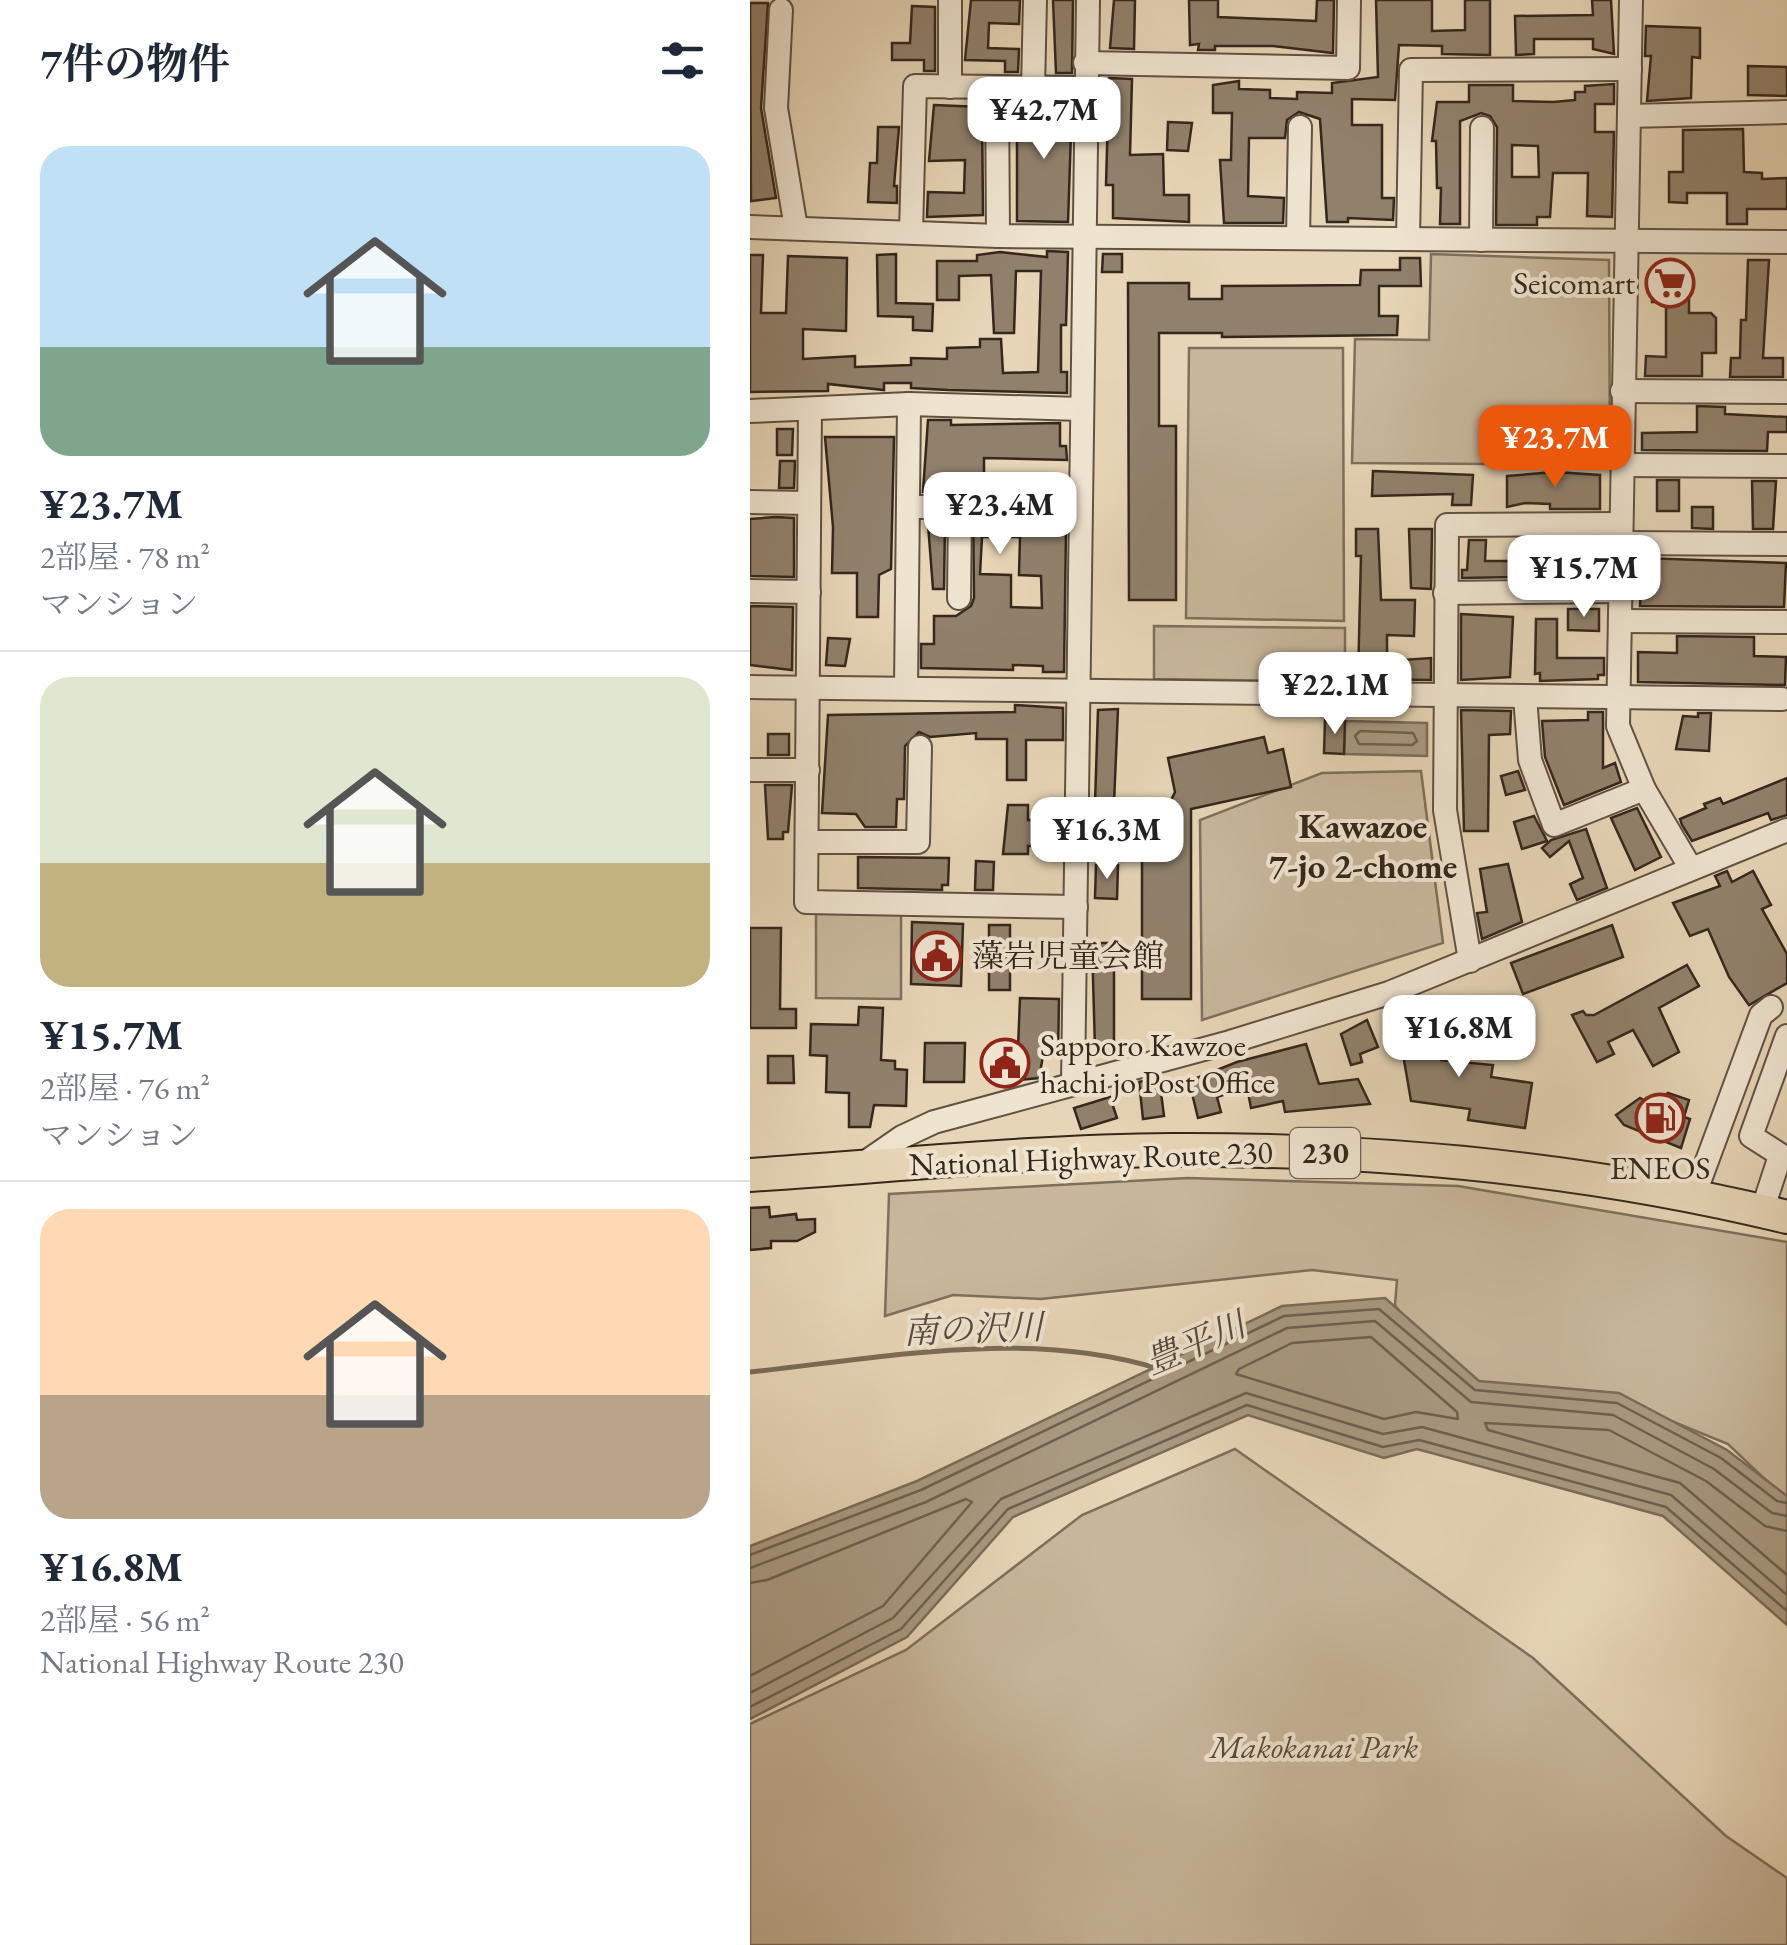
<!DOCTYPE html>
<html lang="ja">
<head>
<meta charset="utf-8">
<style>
	:root { --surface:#fff; --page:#f6f6f7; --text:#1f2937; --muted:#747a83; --line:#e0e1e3; --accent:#ea580c }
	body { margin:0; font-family:"EB Garamond","Noto Serif JP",serif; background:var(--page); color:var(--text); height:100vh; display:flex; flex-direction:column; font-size:38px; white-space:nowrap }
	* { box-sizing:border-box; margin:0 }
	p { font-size:32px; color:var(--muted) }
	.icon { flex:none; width:55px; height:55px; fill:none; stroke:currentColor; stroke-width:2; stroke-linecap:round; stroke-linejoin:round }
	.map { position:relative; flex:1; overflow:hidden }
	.sheet { display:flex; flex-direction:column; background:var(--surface); width:750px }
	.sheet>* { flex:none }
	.price { position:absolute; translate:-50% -85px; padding:0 22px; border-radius:20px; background:#fff; color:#222; font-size:32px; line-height:65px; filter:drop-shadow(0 2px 5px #0008) }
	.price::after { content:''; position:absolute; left:50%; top:60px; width:30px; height:22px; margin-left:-15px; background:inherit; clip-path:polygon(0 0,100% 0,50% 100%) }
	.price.active { background:var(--accent); color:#fff }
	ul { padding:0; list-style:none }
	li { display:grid; align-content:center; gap:20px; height:530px; padding:0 40px }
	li+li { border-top:2px solid var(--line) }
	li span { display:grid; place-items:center; height:310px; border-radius:30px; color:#555 }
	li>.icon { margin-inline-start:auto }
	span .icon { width:180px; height:180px; fill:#fffc; stroke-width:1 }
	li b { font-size:42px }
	h2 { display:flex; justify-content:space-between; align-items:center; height:120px; padding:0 40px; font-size:42px }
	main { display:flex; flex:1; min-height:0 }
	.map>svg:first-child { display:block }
	.green { fill:#c8b79c; stroke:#7e6f5c; stroke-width:2.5 }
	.water { fill:#a99a82; stroke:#7a6c59; stroke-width:2.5 }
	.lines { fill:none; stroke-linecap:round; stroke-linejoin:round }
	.shore { stroke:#6e604f; stroke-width:2.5 }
	.stream { stroke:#7a6c59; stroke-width:5 }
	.building { fill:#91816c; stroke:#34271c; stroke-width:2.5; fill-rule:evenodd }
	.minor-casing { stroke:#605242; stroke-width:26 }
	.highway-casing { stroke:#34271c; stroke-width:36 }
	.minor { stroke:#efe4d0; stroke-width:22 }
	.highway { stroke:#e6d5b6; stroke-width:32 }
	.labels { text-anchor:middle; stroke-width:8; stroke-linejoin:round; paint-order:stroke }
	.shield { fill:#efe4d0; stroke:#6c6052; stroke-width:2.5 }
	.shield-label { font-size:30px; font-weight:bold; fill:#34271c }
	.poi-label { font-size:32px; fill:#34271c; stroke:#efe4d0; text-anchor:start }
	.street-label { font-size:32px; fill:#34271c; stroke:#efe4d0 }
	.park-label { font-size:32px; font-style:italic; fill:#594b3c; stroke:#efe4d0 }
	.neighbourhood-label { font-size:35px; font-weight:bold; fill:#34271c; stroke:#efe4d0 }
	.water-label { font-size:35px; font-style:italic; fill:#574a3b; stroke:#efe4d0 }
</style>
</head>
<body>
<main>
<section class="sheet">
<h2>7件の物件<svg class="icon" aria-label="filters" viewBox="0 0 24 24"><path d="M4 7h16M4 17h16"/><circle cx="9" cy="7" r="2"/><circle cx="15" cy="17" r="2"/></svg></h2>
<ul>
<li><span style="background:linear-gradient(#bfe0f5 65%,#7fa58c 0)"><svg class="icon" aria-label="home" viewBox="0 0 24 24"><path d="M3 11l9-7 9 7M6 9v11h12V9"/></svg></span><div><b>¥23.7M</b><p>2部屋 · 78 m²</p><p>マンション</p></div></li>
<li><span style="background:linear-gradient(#dfe7d0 60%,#c2b280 0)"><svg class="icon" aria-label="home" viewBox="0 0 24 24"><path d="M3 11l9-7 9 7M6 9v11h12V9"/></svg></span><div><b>¥15.7M</b><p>2部屋 · 76 m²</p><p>マンション</p></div></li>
<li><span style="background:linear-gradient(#ffd9b3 60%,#b9a48a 0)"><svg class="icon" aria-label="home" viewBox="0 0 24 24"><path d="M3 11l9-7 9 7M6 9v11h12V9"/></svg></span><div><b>¥16.8M</b><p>2部屋 · 56 m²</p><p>National Highway Route 230</p></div></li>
</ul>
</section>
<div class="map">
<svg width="1037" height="1945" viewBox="0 0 1037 1945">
	<rect width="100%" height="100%" fill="#e6d5b6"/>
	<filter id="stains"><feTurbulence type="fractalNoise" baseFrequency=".002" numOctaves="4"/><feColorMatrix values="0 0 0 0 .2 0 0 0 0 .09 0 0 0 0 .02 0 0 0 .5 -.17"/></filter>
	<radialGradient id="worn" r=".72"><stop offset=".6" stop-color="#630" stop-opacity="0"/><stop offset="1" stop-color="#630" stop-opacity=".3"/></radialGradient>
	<g class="green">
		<path d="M681 254 859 260 860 465 602 463 605 339 679 340Z"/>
		<path d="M439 348H593L594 621 436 618Z"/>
		<path d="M404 626 595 628V682L404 679Z"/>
		<path d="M671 771 693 943 452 1020 450 820 572 773Z"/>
		<path d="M66 913 151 914V999L66 998Z"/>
		<path d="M437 1178 708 1186 1037 1242V1500L978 1444 924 1422 733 1392 674 1346 645 1305 647 1280 562 1270 291 1299 203 1295 135 1316 139 1194Z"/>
		<path d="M485 1449 783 1658 976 1836 1037 1878V1945H0V1724L156 1650 332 1515Z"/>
	</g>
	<g class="water">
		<path d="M595 721 677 723V756L594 754Z"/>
		<path d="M635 1298 729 1381 869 1393 977 1450 1037 1496V1625L913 1516 667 1449 634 1458 498 1415 263 1517 157 1637 0 1719V1546L167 1481 532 1306Z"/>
	</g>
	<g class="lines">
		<g class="shore">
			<path d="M610 731 663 733 667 741 662 745 609 744 605 736Z"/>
			<path d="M621 1337 707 1412 708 1419 666 1412 634 1419 486 1374 489 1369 542 1343Z"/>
			<path d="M1037 1531 1015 1526 956 1481 859 1430 735 1423 738 1430 930 1483 1037 1575"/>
			<path d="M0 1555 171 1490 534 1316 629 1309 725 1390 867 1403 971 1458 1027 1501 1037 1503"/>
			<path d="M0 1568 176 1502 537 1328 625 1321 721 1402 863 1415 964 1469 1022 1513 1037 1516"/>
			<path d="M0 1583 17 1580 216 1499 222 1502 133 1606 0 1676"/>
			<path d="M0 1693 143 1618 251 1499 496 1393 633 1434 672 1427 921 1495 1037 1595"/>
			<path d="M0 1707 151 1629 258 1509 497 1405 633 1447 669 1440 916 1507 1037 1611"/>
		</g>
		<path class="stream" d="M0 1372C132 1358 279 1328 409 1369"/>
	</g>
	<g class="building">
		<path d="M221 0H270L269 24 239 23 238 48 269 49 268 72H255V61L215 60Z"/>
		<path d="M303 0H323L322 73H306Z"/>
		<path d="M364 0H385L384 49 360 48Z"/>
		<path d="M439 0H468V17L566 21 567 0H584L583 53 523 46H465V50H448L449 44 440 45Z"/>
		<path d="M626 0H682V31L715 30V0H740V55L692 54V46L649 45 645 100 602 99V125H632V198H644L643 220 598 218V222H577L570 119 549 112 537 120 535 138H499L498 196 534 198 533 223H474L470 160H481L482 113H463V85L489 81V89L520 90V98L547 99V92L582 93V83L628 77Z"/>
		<path d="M842 0H861L864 54 843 49V39H784V54L766 55 765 16 843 15Z"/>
		<path d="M0 3H18L11 108 26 198 1 201Z"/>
		<path d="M162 6 185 7V71H174V60H142V43H160Z"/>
		<path d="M896 26 950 28V58L942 57 941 98 897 101 901 56H895Z"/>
		<path d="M998 66 1037 67V96L998 95Z"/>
		<path d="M359 78 382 79 380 155 413 154 414 195H439V222L363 218V185H356Z"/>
		<path d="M864 84V104H845V132H864L862 217 837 216 838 173H803L800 217H787V225H746L747 127 740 116 731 113 710 121V224H690L691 188H687L686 141H682L687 102H719V85H763V101L803 102 825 100V92H835V86ZM762 145 788 146 789 177H762Z"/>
		<path d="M322 103 318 222 267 221V104Z"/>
		<path d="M184 105 232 107 233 215 177 217 178 192 214 193 215 160 179 161Z"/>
		<path d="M418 122 442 123 438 151 417 150Z"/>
		<path d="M128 127H149L144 186H147V203L118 202 120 163H127Z"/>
		<path d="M993 129 994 172 1012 173V179L1037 178V209H997V224H977V193H937V203L919 202V172H933V130Z"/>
		<path d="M297 251 318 252 316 325H311V372H317V393L198 390 161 388V383H134V390L78 384V391L0 392V255H13L11 313H36L38 256 97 258 96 331 53 329V359L105 356V367L161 365V358L197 359V348L230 347V339H251L253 373 288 372 291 271H266L264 333H244L241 275 209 276V300H187V261H227V255L250 252 297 257Z"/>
		<path d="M146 254V303L183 304 182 331 163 330V317L128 316 127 255Z"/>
		<path d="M353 254H372V272H352Z"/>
		<path d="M650 258H670L671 286H629V316H648L647 335 472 337V333H409V426H426V600H379L378 283H439V299H472V286L610 285 611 270H650Z"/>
		<path d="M998 260H1019L1013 358H1033V377H980L981 358H990L991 320H996Z"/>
		<path d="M902 271H939V313H961L966 318V353H952V376H895L896 356 916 357V302H902Z"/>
		<path d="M947 406 975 407V414L1037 417V432H1018L1017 451 892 450V433L947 432Z"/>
		<path d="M178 420H201V425L310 423V446H316L317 460 234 458V508H251L252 522 263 529H316L314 672H293V666L263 665V670L171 668V644H184V616H206L221 606 224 598 223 500 217 489 173 492ZM232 537H270L269 575 291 576 292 608 261 607V575L230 574Z"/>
		<path d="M27 429H43L42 455H27Z"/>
		<path d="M75 437H144L141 569 129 575 128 617H107V573H82L83 527Z"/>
		<path d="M30 461H45L44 488H29Z"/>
		<path d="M623 471 723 475 721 505H702L703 494 622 496Z"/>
		<path d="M805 472 850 475V509H800V504L775 503 757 507V476Z"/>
		<rect x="907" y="480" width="22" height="31"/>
		<path d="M1002 481H1026L1023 529H1003Z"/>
		<path d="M942 507H963V529L942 528Z"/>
		<path d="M25 517 44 518V577L0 576V519Z"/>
		<path d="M195 523 194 589H183L178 524Z"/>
		<path d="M606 529H628L631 600H665L664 636 637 635V661L681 658V680L608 679 611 556H606Z"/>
		<path d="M659 529H682L681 589 661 588Z"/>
		<path d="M789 539H810V563L835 539H856V572H809V577H787Z"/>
		<path d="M719 540H736L735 561H765L764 577 712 578V570H717Z"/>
		<path d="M892 558 1036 563 1034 607 890 606Z"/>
		<path d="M0 606 43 607 42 670 0 665Z"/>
		<path d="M818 609H849V631L818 630Z"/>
		<path d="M711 614 763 617 760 677 711 680Z"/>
		<path d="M786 619H807V658H854V675H848V679L790 681V673L785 674Z"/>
		<path d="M927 636 1004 637V656L1036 657 1035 685 888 682V652L927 653Z"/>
		<path d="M78 638 100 639 95 666 76 665Z"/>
		<path d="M265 705 313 708V740H276V780H257V739H226V733L180 737 169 732 155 746 154 799H147L146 827H115L106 814 72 813 78 715 265 712Z"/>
		<path d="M368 709 364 803H345L348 710Z"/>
		<path d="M711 710 761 711 760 734 739 735 738 831H714Z"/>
		<path d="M838 712H853V768L865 763 871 782 814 805 795 757 792 721 838 720Z"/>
		<path d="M948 713H961L959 751 926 749 933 716 948 717Z"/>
		<path d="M575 720 595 721 594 754 574 753Z"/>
		<rect x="18" y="734" width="21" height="21"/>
		<path d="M514 737 518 753 533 749 541 787 441 809V999H392V825H409L425 792 418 758Z"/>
		<path d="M768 771 775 790 756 795 751 776Z"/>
		<path d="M1037 778V815L1021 820 1018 813 942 841 932 825 930 819 956 808 954 804 970 798 973 804Z"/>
		<path d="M15 785H42L38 832H33V839H18Z"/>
		<path d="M258 805H278V820H312L311 846H278V854H253Z"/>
		<path d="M887 808 911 857 885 870 861 818Z"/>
		<path d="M784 816 797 841 772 849 764 822Z"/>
		<path d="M836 829 857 888 827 900 820 884 833 878 819 841 800 857 792 848 801 840Z"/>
		<path d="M108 857 199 858 198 885H192V890L108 888Z"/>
		<path d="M226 861 244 862 243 890H225Z"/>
		<path d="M758 864 772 922 732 939 727 913 737 912 730 869Z"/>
		<path d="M346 865H368L367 899 345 898Z"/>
		<path d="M977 871 982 882 1003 871 1021 905 1012 909 1037 954V983L999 1005 979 977 958 929 940 936 923 903 970 886 965 876Z"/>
		<path d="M162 922 213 924 211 986 161 984Z"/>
		<rect x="239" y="925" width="21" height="65"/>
		<path d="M862 925 873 957 773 994 761 963Z"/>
		<path d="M0 928H31L30 1009H46V1028H0Z"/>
		<path d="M342 943H364V1049H345Z"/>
		<path d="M937 965 949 986 909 1008 929 1052 903 1066 883 1030 858 1042 864 1054 847 1062 822 1015 833 1011 836 1015H844Z"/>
		<path d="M270 998 309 999 308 1057 293 1056 289 1078 246 1082 247 1048H268Z"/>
		<path d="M109 1007 133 1008 131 1060 145 1061V1069L157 1070 156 1106 124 1105 120 1127H99V1093L76 1092 77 1056 60 1055 61 1024 108 1025Z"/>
		<path d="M678 1011 691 1060 743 1065 741 1077 782 1083 775 1128 718 1120 720 1109 661 1101 648 1025 666 1019 665 1013Z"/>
		<path d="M617 1020 628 1047 610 1054 612 1062 601 1065 591 1034Z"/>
		<path d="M175 1043H215L214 1082H174Z"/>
		<path d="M556 1044 569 1084 608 1079 620 1104 535 1112 533 1101 501 1108 497 1087 467 1097 471 1112 448 1118 439 1081 487 1062Z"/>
		<path d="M18 1056H43L44 1083H18Z"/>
		<path d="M409 1077 414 1116 393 1119 389 1082Z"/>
		<path d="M918 1093 939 1100 934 1117 940 1119 931 1148 874 1125 866 1115 890 1098 901 1104Z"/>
		<path d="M360 1097 367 1118 331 1129 324 1108Z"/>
		<path d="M19 1207 20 1217 46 1214 47 1220 65 1219V1232L47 1241H21V1248L0 1250V1208Z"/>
	</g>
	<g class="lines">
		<g class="minor-casing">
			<g id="minor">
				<path d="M881 0 868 726 894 789 940 867"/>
				<path d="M31 10 26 108 46 228"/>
				<path d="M335 63 598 68 599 0"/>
				<path d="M200 87V0"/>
				<path d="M247 87 248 236"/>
				<path d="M283 88 285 0"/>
				<path d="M879 116 1037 112"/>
				<path d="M0 227 248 236 1037 242"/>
				<path d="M161 231 165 86 335 88"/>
				<path d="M548 238 550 127"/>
				<path d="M658 239 661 70 880 69"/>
				<path d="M731 240 732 128"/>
				<path d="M872 391 1037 392"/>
				<path d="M60 409 56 902 326 907"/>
				<path d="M0 411 159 404 331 409"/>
				<path d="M872 465 1037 466"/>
				<path d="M0 502 59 503"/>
				<path d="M158 507H210L209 598"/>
				<path d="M264 514H330"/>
				<path d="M870 543 1037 544"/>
				<path d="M0 591 59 592"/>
				<path d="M695 593 870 591"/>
				<path d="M870 621 1037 622"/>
				<path d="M0 687 1032 699"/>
				<path d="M156 688 159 404"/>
				<path d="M775 697 780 760 804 825 894 789"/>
				<path d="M0 770H58"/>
				<path d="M57 842H168L170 747"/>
				<path d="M720 961 695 810 697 525 870 524"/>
				<path d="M1037 1036 1001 1136 1037 1159"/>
				<path d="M323 1084 338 0"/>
				<path d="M110 1166 152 1137 184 1122 480 1042 639 993 1037 830"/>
				<path d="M944 1196 1011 1015 1021 1007"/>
				<path d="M1012 1211 1030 1156"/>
			</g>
		</g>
		<g class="highway-casing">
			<path id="highway" d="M0 1175C141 1166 282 1151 422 1150 629 1149 836 1168 1037 1217"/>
		</g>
		<use href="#minor" class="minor"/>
		<use href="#highway" class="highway"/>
	</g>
	<defs>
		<g id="supermarket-ring" transform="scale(2.5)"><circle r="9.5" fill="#efe4d0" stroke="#8f2418" stroke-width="1.5"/><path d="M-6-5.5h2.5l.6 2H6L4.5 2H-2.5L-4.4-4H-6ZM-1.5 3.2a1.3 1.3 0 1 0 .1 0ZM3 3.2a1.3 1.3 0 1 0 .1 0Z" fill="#8f2418"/></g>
		<g id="civic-ring" transform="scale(2.5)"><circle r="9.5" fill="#efe4d0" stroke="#8f2418" stroke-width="1.5"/><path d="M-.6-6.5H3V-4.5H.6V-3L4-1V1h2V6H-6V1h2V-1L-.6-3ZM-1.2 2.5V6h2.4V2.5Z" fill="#8f2418"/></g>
		<g id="fuel-ring" transform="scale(2.5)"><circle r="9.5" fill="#efe4d0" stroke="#8f2418" stroke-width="1.5"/><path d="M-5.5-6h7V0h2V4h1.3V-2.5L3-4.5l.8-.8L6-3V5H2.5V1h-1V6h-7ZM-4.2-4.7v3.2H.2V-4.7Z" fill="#8f2418"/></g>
	</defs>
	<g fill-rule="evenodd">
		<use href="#supermarket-ring" x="920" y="283"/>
		<use href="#civic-ring" x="187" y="956"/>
		<use href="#civic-ring" x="255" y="1063"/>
		<use href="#fuel-ring" x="910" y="1118"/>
	</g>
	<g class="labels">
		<rect class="shield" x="540" y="1128" width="70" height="50" rx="8"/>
		<g class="shield-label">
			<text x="575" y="1163">230</text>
		</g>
		<g class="poi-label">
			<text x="885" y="294" text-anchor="end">Seicomart</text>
			<text x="222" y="967">藻岩児童会館</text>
			<text x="290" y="1056">Sapporo Kawzoe<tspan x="290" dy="37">hachi jo Post Office</tspan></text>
			<text x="910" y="1179" text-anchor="middle">ENEOS</text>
		</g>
		<g class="street-label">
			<text transform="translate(341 1158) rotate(-2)" y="11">National Highway Route 230</text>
		</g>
		<g class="park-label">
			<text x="564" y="1758">Makokanai Park</text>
		</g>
		<g class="neighbourhood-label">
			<text x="613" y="838">Kawazoe<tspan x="613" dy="40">7-jo 2-chome</tspan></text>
		</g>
		<g class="water-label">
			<text transform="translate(223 1329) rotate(-2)" y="12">南の沢川</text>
			<text transform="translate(445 1343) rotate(-23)" y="12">豊平川</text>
		</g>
	</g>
	<rect width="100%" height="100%" filter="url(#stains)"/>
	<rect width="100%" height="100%" fill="url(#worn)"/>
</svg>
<b class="price" style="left:294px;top:162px">¥42.7M</b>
<b class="price active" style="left:805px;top:490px">¥23.7M</b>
<b class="price" style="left:250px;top:557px">¥23.4M</b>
<b class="price" style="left:834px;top:620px">¥15.7M</b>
<b class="price" style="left:585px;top:737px">¥22.1M</b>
<b class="price" style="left:357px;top:882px">¥16.3M</b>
<b class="price" style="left:709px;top:1080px">¥16.8M</b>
</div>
</main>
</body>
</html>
